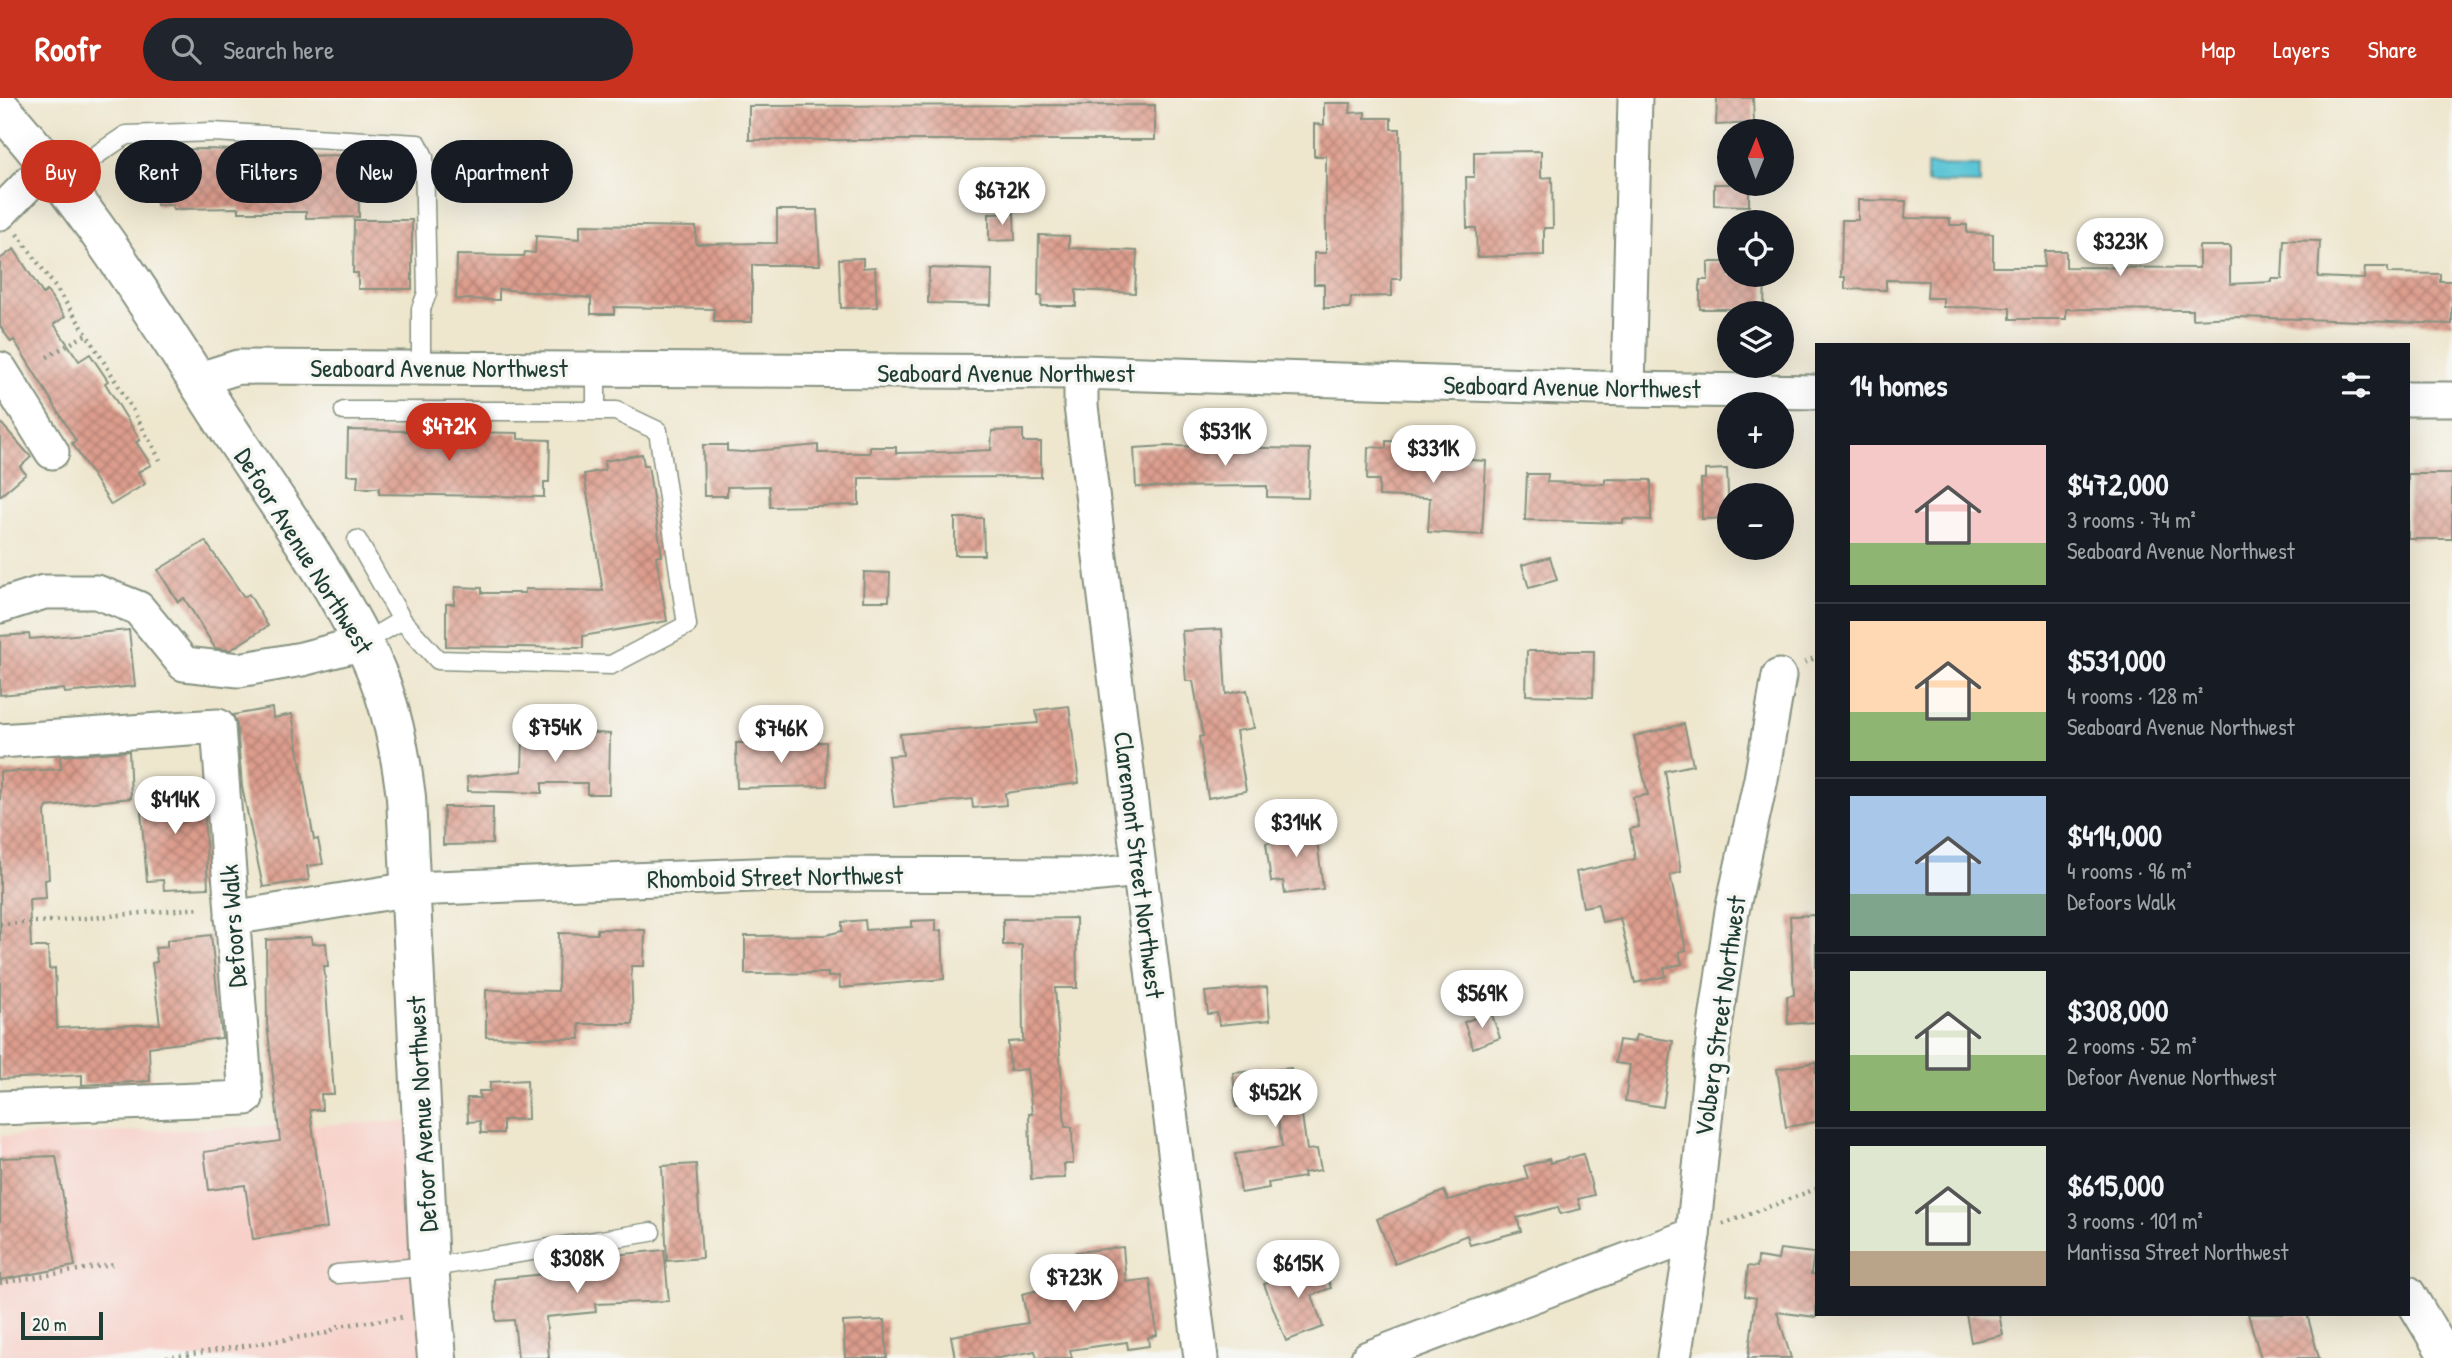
<!DOCTYPE html>
<html lang="en">
<head>
<meta charset="utf-8">
<style>
	:root { --surface:#171b24; --page:#20242c; --text:#f1f3f6; --muted:#9ea1a6; --line:#363941; --accent:#c8321e }
	body { margin:0; font-family:"Patrick Hand",sans-serif; background:var(--page); color:var(--text); height:100vh; display:flex; flex-direction:column; font-size:26px; white-space:nowrap }
	* { box-sizing:border-box; margin:0 }
	p { font-size:23px; color:var(--muted) }
	.icon { flex:none; width:38px; height:38px; fill:none; stroke:currentColor; stroke-width:2; stroke-linecap:round; stroke-linejoin:round }
	.map { position:relative; flex:1; overflow:hidden }
	.side { position:absolute; left:1815px; top:245px; width:595px; height:973px; display:flex; flex-direction:column; background:var(--surface); border-radius:0px; box-shadow:0 7px 28px #0002 }
	.side>* { flex:none }
	.guide { position:absolute; left:21px; top:42px; width:665px; height:63px; display:flex; gap:14px }
	.needle { width:46px; rotate:1deg }
	.tools { position:absolute; left:1717px; top:21px; display:grid; gap:14px }
	.tools a { display:grid; place-items:center; width:77px; height:77px; border-radius:50%; background:var(--surface); box-shadow:0 7px 28px #0002; font-size:35px }
	.scale { position:absolute; left:21px; bottom:18px; width:82px; box-sizing:border-box; padding-left:7px; border:4px solid #1f3d34; border-top:0; font-size:19px; line-height:24px; white-space:nowrap; color:#1f3d34; -webkit-text-stroke:5px #f6f6f2; paint-order:stroke }
	.price { position:absolute; translate:-50% -60px; padding:0 16px; border-radius:24px; background:#fff; color:#222; font-size:23px; line-height:46px; filter:drop-shadow(0 2px 4px #0008) }
	.price::after { content:''; position:absolute; left:50%; top:42px; width:21px; height:16px; margin-left:-10px; background:inherit; clip-path:polygon(0 0,100% 0,50% 100%) }
	.price.current { background:var(--accent); color:#fff }
	ul { padding:0; list-style:none }
	li { display:flex; align-items:center; gap:21px; height:175px; padding:0 35px }
	li+li { border-top:2px solid var(--line) }
	li span { display:grid; place-items:center; flex:none; width:196px; height:140px; border-radius:0px; color:#555 }
	li>.icon { margin-inline-start:auto }
	span .icon { width:84px; height:84px; fill:#fffc; stroke-width:1 }
	li b { font-size:30px }
	h2 { display:flex; justify-content:space-between; align-items:center; height:84px; padding:0 35px; font-size:30px }
	.chip { padding:0 24px; border-radius:32px; background:var(--surface); box-shadow:0 7px 28px #0002; font-size:24px; line-height:63px }
	.chip.current { background:var(--accent); color:#fff }
	header { display:flex; align-items:center; gap:42px; box-sizing:border-box; height:98px; padding:0 35px; background:var(--accent); color:#fff }
	header strong { font-size:33px }
	nav { display:flex; gap:38px; margin-inline-start:auto; font-size:24px }
	.search { width:490px; height:63px; background:var(--page); display:flex; align-items:center; gap:18px; box-sizing:border-box; padding:0 24px; border-radius:38px; color:var(--muted); font-size:26px }
	.map>svg:first-child { display:block }
	.built { fill:#f7d0c9 }
	.water { fill:#5bc5d6; stroke:#3d8185; stroke-width:2 }
	.building { fill:url(#building-cross-hatch) }
	.lines { fill:none; stroke-linecap:round; stroke-linejoin:round }
	.lane-casing { stroke:#869280; stroke-width:21 }
	.street-casing { stroke:#869280; stroke-width:37 }
	.secondary-casing { stroke:#869280; stroke-width:42 }
	.path { stroke:#869280; stroke-width:4.5; stroke-dasharray:2 5; stroke-linecap:butt }
	.lane { stroke:#fff; stroke-width:18 }
	.street { stroke:#fff; stroke-width:33 }
	.secondary { stroke:#fff; stroke-width:38 }
	.labels { text-anchor:middle; stroke-width:7; stroke-linejoin:round; paint-order:stroke }
	.street-label { font-size:26px; fill:#1f3d34; stroke:#f6f6f2 }
</style>
</head>
<body>
<header>
<strong>Roofr</strong>
<div class="search"><svg class="icon" aria-label="search" viewBox="0 0 24 24"><circle cx="10" cy="10" r="6"/><path d="M15 15l6 6"/></svg>Search here</div>
<nav><a>Map</a><a>Layers</a><a>Share</a></nav>
</header>
<div class="map">
<svg width="2452" height="1260" viewBox="0 0 2452 1260">
	<defs>
		<pattern id="building-cross-hatch" width="8" height="8" patternUnits="userSpaceOnUse" patternTransform="scale(1.75)"><rect width="8" height="8" fill="#dd9d8d"/><path d="M0 0l8 8M0 8l8-8" fill="none" stroke="#b38174"/></pattern>
	</defs>
	<rect width="100%" height="100%" fill="#f6f6f2"/>
	<filter id="ink" filterUnits="userSpaceOnUse"><feTurbulence type="fractalNoise" baseFrequency=".0143" numOctaves="2"/><feDisplacementMap in="SourceGraphic" scale="14" xChannelSelector="R" yChannelSelector="G"/><feConvolveMatrix kernelMatrix="1 2 1 2 8 2 1 2 1" color-interpolation-filters="sRGB"/></filter>
	<filter id="wash" filterUnits="userSpaceOnUse"><feTurbulence type="fractalNoise" baseFrequency=".00686" numOctaves="4" result="noise"/><feDisplacementMap in="SourceGraphic" scale="28" xChannelSelector="R" yChannelSelector="G"/><feGaussianBlur stdDeviation="1.57" result="paint"/><feColorMatrix in="noise" values="0 0 0 0 0 0 0 0 0 0 0 0 0 0 0 0 0 1.4 0 .05"/><feComposite in="paint" operator="in"/></filter>
	<g filter="url(#wash)">
		<rect width="100%" height="100%" fill="#eee6cd"/>
		<path class="built" d="M419 1023 437 1260H0V1038Z"/>
		<path class="water" d="M1927 67 1980 68V86L1927 85Z"/>
		<g id="blocks">
			<g class="building">
				<path d="M1717 0H1753L1754 25 1716 27Z"/>
				<path d="M1324 5H1351L1350 15 1365 14V20H1391V31H1400L1401 181H1392V198L1351 199 1350 210H1324V186H1314V155H1326V58H1314V26L1324 27Z"/>
				<path d="M1155 7V42H749V8Z"/>
				<path d="M205 51 291 54V58L358 57 359 119 306 120V114H239V110L173 111V107H156L155 52Z"/>
				<path d="M1541 53V80L1552 79 1553 130H1544V157L1477 159 1476 130H1467L1466 79H1474V54Z"/>
				<path d="M1714 86H1749V108L1714 107Z"/>
				<path d="M1858 102 1906 103 1905 120 1950 121V127H1967V135L1993 136V169H2044L2045 153H2066V169L2199 170V148H2230V186L2272 184V181H2282L2284 142 2320 143 2318 179 2364 181 2365 169H2388V175L2440 176V183H2452V226L2238 219 2192 221V212L2066 211V221H2010V210L1943 209V200H1927L1928 183 1886 182V192L1845 191V179H1841L1842 122H1858Z"/>
				<path d="M777 112H817L820 167H752V224H714V211L614 209V216H591V200L499 191V202L456 201 457 157 524 158 525 154 535 155 536 138 580 141V127L696 129V146L777 145Z"/>
				<path d="M1014 115 1015 142 989 143V116Z"/>
				<path d="M354 122H412V191H358V175H353Z"/>
				<path d="M1039 137 1069 138V150L1137 153 1135 195 1076 192V208H1041L1042 198H1038Z"/>
				<path d="M14 151 43 196 47 193 65 219 54 226 79 263 90 256 108 283 105 285 140 342 136 344 151 367 138 374 145 386 111 407 72 345 76 343 42 287 14 242 11 244 0 228V161Z"/>
				<path d="M863 160V170L875 169 877 209 841 210 839 161Z"/>
				<path d="M1708 164H1729V177H1765L1764 211H1700V182H1708Z"/>
				<path d="M929 170 992 172 991 207 928 205Z"/>
				<path d="M0 324 31 359 20 369 26 376 0 398Z"/>
				<path d="M348 332 518 335V341L550 342 549 384H544V399L379 396V390H357L358 377H347Z"/>
				<path d="M1023 332V344H1041V379L859 380V407L770 409 769 388 727 389V398H704L703 347H727V353L743 354 818 347V355H870V349H896V355L947 354 991 352 992 333Z"/>
				<path d="M1386 343 1412 344V355H1439V360L1486 363 1482 437 1428 434 1430 400 1379 398V382H1367L1368 349 1386 350Z"/>
				<path d="M1167 348 1310 351 1308 400 1267 399V388L1136 389 1134 350Z"/>
				<path d="M642 356 644 367H648L662 458H656L667 523 583 538V550L446 548V506H454L455 489 482 490V495H525V491L603 493 584 376 605 372 604 363Z"/>
				<path d="M1727 371 1729 420 1702 421 1701 381H1705V372Z"/>
				<path d="M1527 376H1548L1547 384 1605 386V381L1651 382V422L1623 421V425L1525 422Z"/>
				<rect x="2408" y="376" width="44" height="65"/>
				<path d="M955 420H983L984 457H955Z"/>
				<path d="M205 443 244 499 249 496 268 528 230 552 215 550 184 500 178 504 158 472Z"/>
				<path d="M1550 459 1557 482 1529 490 1522 467Z"/>
				<path d="M864 474 890 475 889 503H863Z"/>
				<path d="M1222 531 1226 596 1247 592 1254 630 1236 633 1246 693 1208 700 1199 639 1203 638 1193 583H1186L1182 533Z"/>
				<path d="M129 532 135 588 65 595 64 591 0 597V538L29 536 30 541Z"/>
				<path d="M1527 553H1594L1593 599 1526 597Z"/>
				<path d="M1069 608 1079 685 1005 695 1006 707 973 710 972 701 894 709 888 658 903 657 900 636 1038 625 1036 612Z"/>
				<path d="M272 610 273 620 292 616 314 742 318 741 323 766 307 768 309 782 263 789 242 689 237 627 233 617Z"/>
				<path d="M1684 626 1693 667 1665 673 1681 774 1670 777 1686 852 1679 854 1682 866 1664 870 1666 878 1635 885 1620 820 1602 824 1598 806 1583 809 1576 774 1635 761 1630 731 1639 729 1633 699 1648 697 1634 638Z"/>
				<path d="M540 631 610 636 609 696H587V685H542V695L468 693 467 679 522 673 523 639 539 640Z"/>
				<path d="M826 644 827 688 737 690 736 645Z"/>
				<path d="M129 653 131 700 47 709 45 714 49 781 45 782 46 800 29 801 31 849H48L49 871 55 870 57 930 160 926 152 865 157 864 155 850 167 849V842L211 837 222 940 149 949 150 983 82 987V977L0 981V674L61 671 60 658Z"/>
				<path d="M203 687 208 790 164 792 163 782 147 783 139 690Z"/>
				<path d="M444 709H493L492 746 443 747Z"/>
				<path d="M1315 725 1323 791 1285 796 1283 783 1271 784 1266 745 1278 743 1276 730Z"/>
				<path d="M1816 817V924L1788 926 1787 898 1794 897 1790 818Z"/>
				<path d="M1076 820 1077 890H1055L1065 1029H1072L1073 1066H1064L1065 1080 1031 1081 1029 1016H1032L1027 971 1010 973 1008 944 1023 943 1022 847H1003V821Z"/>
				<path d="M865 822 866 832 912 829V823L936 822V833L942 832 944 881 840 890 839 878 828 879V875L745 876V838L826 837 842 833V824Z"/>
				<path d="M597 831 645 832 644 868H631L633 926H579L580 941 486 939V892L558 893 559 835 597 836Z"/>
				<path d="M311 839 312 846 326 845 328 868H324L334 996H321L322 1012H310L327 1130 253 1141 245 1087 209 1092 204 1054 280 1043 267 925 266 842Z"/>
				<path d="M1267 889 1270 922 1219 927 1217 915 1208 916 1205 894Z"/>
				<path d="M1491 914 1500 940 1473 950 1464 924Z"/>
				<path d="M1636 937 1673 943 1663 1009 1625 1003 1630 967 1615 965 1619 942 1634 944Z"/>
				<path d="M1816 964V1024L1786 1029 1777 971Z"/>
				<path d="M1291 970 1292 983 1306 981 1308 1003 1300 1004 1307 1052 1317 1051 1321 1072 1303 1075 1304 1079 1268 1085 1269 1090 1241 1095 1235 1056 1282 1049 1276 1006 1236 1009 1233 975Z"/>
				<path d="M527 982 528 1021 503 1022V1035H481L480 1023 468 1024 467 1000H480L479 993H490V984Z"/>
				<path d="M1583 1056 1594 1097 1578 1101 1581 1111 1560 1116 1558 1109 1517 1120 1521 1133 1470 1147 1467 1137 1395 1166 1377 1121 1444 1093 1448 1102 1528 1081 1524 1068 1549 1061 1550 1065Z"/>
				<path d="M56 1058 75 1168 0 1182V1060Z"/>
				<path d="M696 1066 702 1160 667 1163 662 1068Z"/>
				<path d="M1123 1149 1126 1184 1150 1181 1157 1237 1148 1239 1149 1248 1128 1251 1127 1244 1070 1252 1072 1260H1037L1035 1253 999 1260H955L951 1238 1028 1225 1022 1196 1048 1190 1046 1179 1091 1169 1076 1154Z"/>
				<path d="M1780 1151 1814 1155 1811 1176 1816 1177V1219L1777 1214 1791 1260H1748L1756 1200 1745 1198 1748 1168 1757 1169 1758 1159 1778 1162Z"/>
				<path d="M664 1152 669 1203 595 1206 596 1214 546 1219 549 1260H518L514 1222 496 1223 494 1181 596 1171 595 1159Z"/>
				<path d="M1321 1164 1331 1190 1312 1197 1323 1229 1286 1243 1264 1186Z"/>
				<path d="M1966 1216H1999L2003 1237 1971 1244Z"/>
				<path d="M2248 1216H2307L2319 1260H2261Z"/>
				<path d="M885 1222 887 1260H845L843 1224Z"/>
			</g>
		</g>
	</g>
	<g filter="url(#ink)">
		<use href="#blocks" fill-opacity="0" stroke="#869280" stroke-width="2"/>
		<g class="lines">
			<g class="lane-casing">
				<g id="lane">
					<path d="M61 81 126 37 213 34 418 46 424 59 427 195 421 211V270"/>
					<path d="M596 271V312"/>
					<path d="M344 313H616L658 333 687 527 611 567 438 562 402 522 363 545"/>
					<path d="M357 442 402 522"/>
					<path d="M337 1176 445 1167 651 1134"/>
				</g>
			</g>
			<g class="street-casing">
				<g id="street">
					<path d="M0 115 49 65"/>
					<path d="M0 271 52 354"/>
					<path d="M1081 274V308L1201 1260"/>
					<path d="M197 282 238 269 1081 274 1628 291 1816 294"/>
					<path d="M1628 291 1635 0"/>
					<path d="M2408 301H2452"/>
					<path d="M0 508 44 494H97L138 510 184 566 239 572 302 561 363 545"/>
					<path d="M0 643 218 628 246 1000 0 1010"/>
					<path d="M232 820 411 791 780 776 1090 777 1139 772"/>
					<path d="M2408 1195 2447 1260"/>
					<path d="M1368 1260 1693 1137"/>
					<path d="M1674 1260 1693 1137 1714 936 1732 813 1761 681 1779 578"/>
				</g>
			</g>
			<g class="secondary-casing">
				<path id="secondary" d="M0 10C84 103 150 209 218 315 270 395 330 475 371 561 391 605 400 652 406 699L429 1169 437 1260"/>
			</g>
			<g class="path">
				<path d="M17 136C71 208 118 283 160 362"/>
				<path d="M47 259 87 236"/>
				<path d="M1805 565 1816 559"/>
				<path d="M0 826C68 823 134 815 202 810"/>
				<path d="M1723 1126 1816 1091"/>
				<path d="M0 1185 114 1166"/>
				<path d="M166 1260 327 1235 339 1228 403 1219"/>
			</g>
			<use href="#lane" class="lane"/>
			<use href="#street" class="street"/>
			<use href="#secondary" class="secondary"/>
		</g>
	</g>
	<g class="labels">
		<g class="street-label">
			<text x="439" y="279">Seaboard Avenue Northwest</text>
			<text x="1006" y="284">Seaboard Avenue Northwest</text>
			<text transform="translate(1572 289) rotate(1)" y="9">Seaboard Avenue Northwest</text>
			<text transform="translate(304 453) rotate(58)" y="9">Defoor Avenue Northwest</text>
			<text transform="translate(1139 767) rotate(83)" y="9">Claremont Street Northwest</text>
			<text transform="translate(775 779) rotate(-1)" y="9">Rhomboid Street Northwest</text>
			<text transform="translate(233 828) rotate(-94)" y="9">Defoors Walk</text>
			<text transform="translate(1720 918) rotate(-82)" y="9">Volberg Street Northwest</text>
			<text transform="translate(422 1016) rotate(-93)" y="9">Defoor Avenue Northwest</text>
		</g>
	</g>
</svg>
<div class="tools">
<a><svg class="needle" viewBox="-14 -14 28 28"><path d="M0-13l5 13h-10z" fill="#e53935"/><path d="M0 13l5-13h-10z" fill="#9ea1a6"/></svg></a>
<a><svg class="icon" aria-label="locate" viewBox="0 0 24 24"><circle cx="12" cy="12" r="6"/><path d="M12 2v4M12 18v4M2 12h4M18 12h4"/></svg></a>
<a><svg class="icon" aria-label="layers" viewBox="0 0 24 24"><path d="M12 4l9 5-9 5-9-5zM3 14l9 5 9-5"/></svg></a>
<a>+</a>
<a>−</a>
</div>
<div class="scale">20 m</div>
<b class="price" style="left:1002px;top:129px">$672K</b>
<b class="price" style="left:2120px;top:180px">$323K</b>
<b class="price current" style="left:449px;top:365px">$472K</b>
<b class="price" style="left:1225px;top:370px">$531K</b>
<b class="price" style="left:1433px;top:387px">$331K</b>
<b class="price" style="left:555px;top:666px">$754K</b>
<b class="price" style="left:781px;top:667px">$746K</b>
<b class="price" style="left:175px;top:738px">$414K</b>
<b class="price" style="left:1296px;top:761px">$314K</b>
<b class="price" style="left:1482px;top:932px">$569K</b>
<b class="price" style="left:1275px;top:1031px">$452K</b>
<b class="price" style="left:577px;top:1197px">$308K</b>
<b class="price" style="left:1298px;top:1202px">$615K</b>
<b class="price" style="left:1074px;top:1216px">$723K</b>
<div class="guide">
<a class="chip current">Buy</a>
<a class="chip">Rent</a>
<a class="chip">Filters</a>
<a class="chip">New</a>
<a class="chip">Apartment</a>
</div>
<section class="side">
<h2>14 homes<svg class="icon" aria-label="filters" viewBox="0 0 24 24"><path d="M4 7h16M4 17h16"/><circle cx="9" cy="7" r="2"/><circle cx="15" cy="17" r="2"/></svg></h2>
<ul>
<li><span style="background:linear-gradient(#f6c9c9 70%,#8fb573 0)"><svg class="icon" aria-label="home" viewBox="0 0 24 24"><path d="M3 11l9-7 9 7M6 9v11h12V9"/></svg></span><div><b>$472,000</b><p>3 rooms · 74 m²</p><p>Seaboard Avenue Northwest</p></div></li>
<li><span style="background:linear-gradient(#ffd9b3 65%,#8fb573 0)"><svg class="icon" aria-label="home" viewBox="0 0 24 24"><path d="M3 11l9-7 9 7M6 9v11h12V9"/></svg></span><div><b>$531,000</b><p>4 rooms · 128 m²</p><p>Seaboard Avenue Northwest</p></div></li>
<li><span style="background:linear-gradient(#a9c7e8 70%,#7fa58c 0)"><svg class="icon" aria-label="home" viewBox="0 0 24 24"><path d="M3 11l9-7 9 7M6 9v11h12V9"/></svg></span><div><b>$414,000</b><p>4 rooms · 96 m²</p><p>Defoors Walk</p></div></li>
<li><span style="background:linear-gradient(#dfe7d0 60%,#8fb573 0)"><svg class="icon" aria-label="home" viewBox="0 0 24 24"><path d="M3 11l9-7 9 7M6 9v11h12V9"/></svg></span><div><b>$308,000</b><p>2 rooms · 52 m²</p><p>Defoor Avenue Northwest</p></div></li>
<li><span style="background:linear-gradient(#dfe7d0 75%,#b9a48a 0)"><svg class="icon" aria-label="home" viewBox="0 0 24 24"><path d="M3 11l9-7 9 7M6 9v11h12V9"/></svg></span><div><b>$615,000</b><p>3 rooms · 101 m²</p><p>Mantissa Street Northwest</p></div></li>
</ul>
</section>
</div>
</body>
</html>
